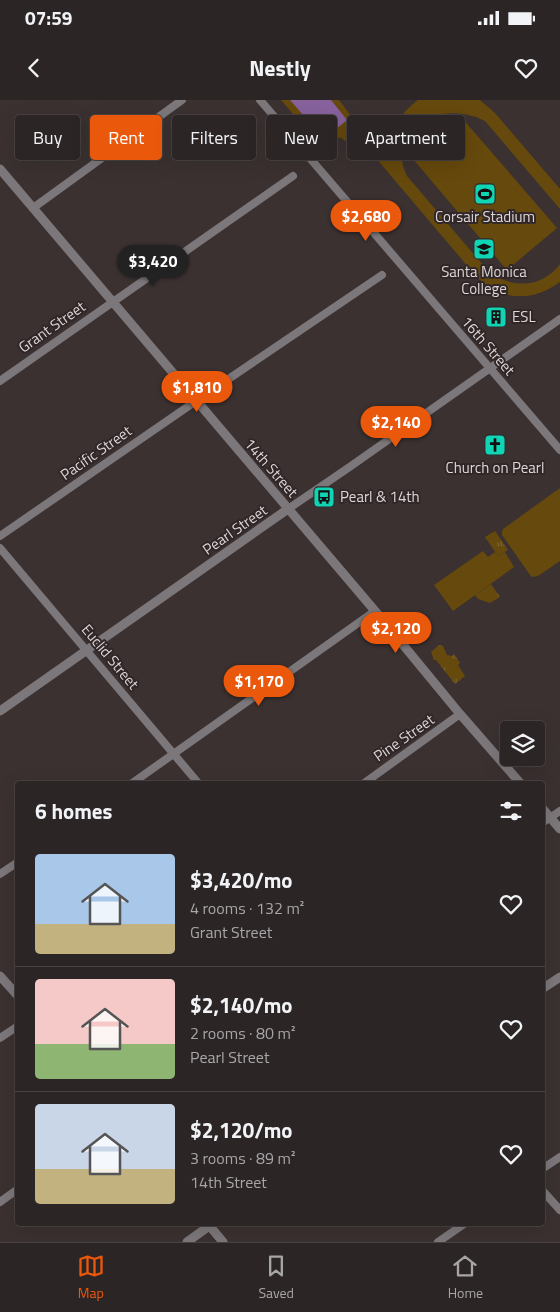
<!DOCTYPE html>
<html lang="en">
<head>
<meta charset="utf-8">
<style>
	:root { --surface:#2c2525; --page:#383132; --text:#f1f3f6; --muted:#a6a5a7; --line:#484242; --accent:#ea580c }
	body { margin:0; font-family:"Titillium Web",sans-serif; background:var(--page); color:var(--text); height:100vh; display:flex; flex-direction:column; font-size:19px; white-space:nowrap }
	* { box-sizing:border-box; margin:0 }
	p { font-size:16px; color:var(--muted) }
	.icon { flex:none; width:28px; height:28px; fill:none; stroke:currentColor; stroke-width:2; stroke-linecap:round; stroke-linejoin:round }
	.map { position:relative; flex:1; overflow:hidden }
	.sheet { position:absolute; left:15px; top:681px; width:530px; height:445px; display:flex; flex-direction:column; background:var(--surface); border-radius:5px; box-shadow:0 5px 20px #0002,0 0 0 1px var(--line) }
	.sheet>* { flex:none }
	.top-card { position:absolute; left:15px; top:15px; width:530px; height:45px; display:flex; gap:10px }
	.fabs { position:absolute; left:500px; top:621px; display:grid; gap:10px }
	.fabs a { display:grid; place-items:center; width:45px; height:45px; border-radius:5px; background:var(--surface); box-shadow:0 5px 20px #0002,0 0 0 1px var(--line); font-size:25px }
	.price { position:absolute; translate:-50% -42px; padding:0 11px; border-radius:18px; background:var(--accent); color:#fff; font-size:16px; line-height:32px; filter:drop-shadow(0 1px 2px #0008) }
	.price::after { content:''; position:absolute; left:50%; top:30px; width:15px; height:11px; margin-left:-8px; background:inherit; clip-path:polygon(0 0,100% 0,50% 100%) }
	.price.current { background:#222; color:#fff }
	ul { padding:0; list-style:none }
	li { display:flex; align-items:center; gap:15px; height:125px; padding:0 20px }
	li+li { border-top:1px solid var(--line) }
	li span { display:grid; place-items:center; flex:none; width:140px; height:100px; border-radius:5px; color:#555 }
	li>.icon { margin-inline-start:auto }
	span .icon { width:60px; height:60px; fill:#fffc; stroke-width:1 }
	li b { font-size:21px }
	h2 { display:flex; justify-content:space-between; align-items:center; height:60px; padding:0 20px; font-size:21px }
	.tag { padding:0 18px; border-radius:5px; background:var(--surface); box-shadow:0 5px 20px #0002,0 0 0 1px var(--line); font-size:18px; line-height:45px }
	.tag.current { background:var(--accent); color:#fff }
	.status { display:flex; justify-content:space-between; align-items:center; height:35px; padding:0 25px; background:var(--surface); direction:ltr }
	.status svg { height:14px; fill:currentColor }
	header { display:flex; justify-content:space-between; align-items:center; height:65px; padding:0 20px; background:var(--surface); font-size:22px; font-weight:700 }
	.tab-bar { display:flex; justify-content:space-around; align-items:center; height:70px; border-top:1px solid var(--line); background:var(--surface); font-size:14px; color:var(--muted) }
	.tab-bar a { display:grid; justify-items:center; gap:2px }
	.tab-bar .current { color:var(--accent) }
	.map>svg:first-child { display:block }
	.grass { fill:url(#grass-tufts) }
	.garden { fill:#66490c }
	.water { fill:#87629d }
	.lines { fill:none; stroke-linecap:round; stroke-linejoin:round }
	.minor { stroke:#7c777a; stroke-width:8 }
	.tertiary { stroke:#7c777a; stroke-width:9 }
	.labels { text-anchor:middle; stroke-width:4; stroke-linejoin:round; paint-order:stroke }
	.poi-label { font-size:15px; fill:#ddd7d7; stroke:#312728 }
	.street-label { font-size:15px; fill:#ddd7d7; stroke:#312728 }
</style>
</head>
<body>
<div class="status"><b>07:59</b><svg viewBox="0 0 49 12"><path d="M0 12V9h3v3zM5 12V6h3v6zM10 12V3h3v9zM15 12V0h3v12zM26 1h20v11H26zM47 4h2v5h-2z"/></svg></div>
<header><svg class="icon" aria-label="back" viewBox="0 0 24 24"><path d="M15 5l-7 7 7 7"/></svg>Nestly<svg class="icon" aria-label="heart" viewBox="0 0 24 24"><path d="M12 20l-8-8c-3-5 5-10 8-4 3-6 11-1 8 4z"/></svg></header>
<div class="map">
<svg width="560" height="1142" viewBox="0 0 560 1142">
	<defs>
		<pattern id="grass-tufts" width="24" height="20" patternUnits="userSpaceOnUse" patternTransform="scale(1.25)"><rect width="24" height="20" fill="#66490c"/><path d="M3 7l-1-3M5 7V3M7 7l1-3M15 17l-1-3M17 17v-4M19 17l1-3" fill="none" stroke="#7b622f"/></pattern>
	</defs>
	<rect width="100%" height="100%" fill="#3b3131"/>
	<g class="grass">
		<path d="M495 431 508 450 498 456 485 437Z"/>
		<path d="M491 484 500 497 490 503 478 499 475 495Z"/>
		<path d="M439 545 443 546 447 555 452 556 454 554 460 563 458 565 465 576 455 584 436 560H434L431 552Z"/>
	</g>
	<g class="garden">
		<path d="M281 0H339L357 24 353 26 357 31 345 41 340 37 324 50Z"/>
		<path d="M418 0H480L495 13 560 89V109L485 21C444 0 382 23 407 76L489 172C513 189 542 188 560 164V182C531 203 500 201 475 175L364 44 373 37 389 54C390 31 399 14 418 0Z"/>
		<path d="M462 18 557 128 507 170 413 59Z"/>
		<path d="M560 388V461L538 476 532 477 530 475 502 435V432L503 429Z"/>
		<path d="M483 451 488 457 495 452 498 456 505 452 514 467 453 511 434 485Z"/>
	</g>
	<path class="water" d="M290 0H331L347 20 324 39Z"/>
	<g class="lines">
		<g class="minor">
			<path d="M260 0 560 350"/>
			<path d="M33 108 182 0"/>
			<path d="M0 281 293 76"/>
			<path d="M288 409 351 366 560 219"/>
			<path d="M0 436 196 301 382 175"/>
			<path d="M0 448 199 684"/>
			<path d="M131 684 375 511"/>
			<path d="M363 684 460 614"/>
			<path d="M542 723 560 711"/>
			<path d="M0 774 18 762"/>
			<path d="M0 938 18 926"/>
			<path d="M542 1069 560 1057"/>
			<path d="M542 1090 560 1110"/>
			<path d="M0 1102 18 1089"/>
			<path d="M438 1142 464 1124"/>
		</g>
		<g class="tertiary">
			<path d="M0 69 381 518 460 614 521 684"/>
			<path d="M0 611 288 409"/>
			<path d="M542 708 560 729"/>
			<path d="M0 876 18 896"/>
			<path d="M542 889 560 877"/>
			<path d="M208 1124 223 1142"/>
			<path d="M187 1142 212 1124"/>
		</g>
	</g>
	<defs>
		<g id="stadium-square" transform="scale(1.125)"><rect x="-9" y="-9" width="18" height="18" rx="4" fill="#10d5b4" stroke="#312728"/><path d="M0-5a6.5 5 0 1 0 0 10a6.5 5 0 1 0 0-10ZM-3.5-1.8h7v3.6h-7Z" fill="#111"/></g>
		<g id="university-square" transform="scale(1.125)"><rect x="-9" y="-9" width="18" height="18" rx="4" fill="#10d5b4" stroke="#312728"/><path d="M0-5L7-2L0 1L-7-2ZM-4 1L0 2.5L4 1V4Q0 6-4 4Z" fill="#111"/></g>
		<g id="building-square" transform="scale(1.125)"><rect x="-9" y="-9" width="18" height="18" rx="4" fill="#10d5b4" stroke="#312728"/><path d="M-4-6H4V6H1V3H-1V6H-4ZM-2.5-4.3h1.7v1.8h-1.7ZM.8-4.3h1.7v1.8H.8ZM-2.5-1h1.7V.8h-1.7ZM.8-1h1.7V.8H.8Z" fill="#111"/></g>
		<g id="church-square" transform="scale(1.125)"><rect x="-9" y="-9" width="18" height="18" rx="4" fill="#10d5b4" stroke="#312728"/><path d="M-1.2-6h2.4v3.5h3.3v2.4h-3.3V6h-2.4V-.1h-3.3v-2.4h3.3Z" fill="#111"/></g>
		<g id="bus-square" transform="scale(1.125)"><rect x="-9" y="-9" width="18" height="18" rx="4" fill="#10d5b4" stroke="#312728"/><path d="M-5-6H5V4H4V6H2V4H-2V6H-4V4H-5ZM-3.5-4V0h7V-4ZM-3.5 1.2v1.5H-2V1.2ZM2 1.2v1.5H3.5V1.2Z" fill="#111"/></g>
	</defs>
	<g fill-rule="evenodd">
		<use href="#stadium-square" x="485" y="94"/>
		<use href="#university-square" x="484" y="149"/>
		<use href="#building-square" x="496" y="217"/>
		<use href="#church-square" x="495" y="345"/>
		<use href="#bus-square" x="324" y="397"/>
	</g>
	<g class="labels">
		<g class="poi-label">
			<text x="485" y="122">Corsair Stadium</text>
			<text x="484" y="177">Santa Monica<tspan x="484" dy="17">College</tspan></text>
			<text x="512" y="222" text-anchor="start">ESL</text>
			<text x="495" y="373">Church on Pearl</text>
			<text x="340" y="402" text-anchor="start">Pearl &amp; 14th</text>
		</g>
		<g class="street-label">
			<text transform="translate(52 227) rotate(-35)" y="5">Grant Street</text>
			<text transform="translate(488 246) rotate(49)" y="5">16th Street</text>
			<text transform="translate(96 353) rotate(-35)" y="5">Pacific Street</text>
			<text transform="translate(271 368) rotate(49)" y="5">14th Street</text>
			<text transform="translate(235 430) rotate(-35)" y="5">Pearl Street</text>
			<text transform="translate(110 557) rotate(50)" y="5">Euclid Street</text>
			<text transform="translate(404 638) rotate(-35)" y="5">Pine Street</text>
		</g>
	</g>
</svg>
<div class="fabs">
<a><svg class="icon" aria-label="layers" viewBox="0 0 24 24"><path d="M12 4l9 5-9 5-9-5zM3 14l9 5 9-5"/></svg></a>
</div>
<b class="price" style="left:366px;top:142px">$2,680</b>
<b class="price current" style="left:153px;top:187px">$3,420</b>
<b class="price" style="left:197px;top:313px">$1,810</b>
<b class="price" style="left:396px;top:348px">$2,140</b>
<b class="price" style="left:396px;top:554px">$2,120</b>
<b class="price" style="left:259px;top:607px">$1,170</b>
<div class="top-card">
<a class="tag">Buy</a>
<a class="tag current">Rent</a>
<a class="tag">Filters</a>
<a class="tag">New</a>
<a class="tag">Apartment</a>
</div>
<section class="sheet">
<h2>6 homes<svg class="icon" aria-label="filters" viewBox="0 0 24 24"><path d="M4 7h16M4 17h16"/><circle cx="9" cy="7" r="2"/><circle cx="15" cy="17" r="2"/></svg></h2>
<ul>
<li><span style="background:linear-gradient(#a9c7e8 70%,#c2b280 0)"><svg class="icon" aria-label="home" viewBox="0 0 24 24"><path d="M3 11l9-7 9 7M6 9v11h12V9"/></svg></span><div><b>$3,420/mo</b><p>4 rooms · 132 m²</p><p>Grant Street</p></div><svg class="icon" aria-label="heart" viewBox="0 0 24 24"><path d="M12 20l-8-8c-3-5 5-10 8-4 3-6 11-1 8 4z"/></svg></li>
<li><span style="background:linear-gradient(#f6c9c9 65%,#8fb573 0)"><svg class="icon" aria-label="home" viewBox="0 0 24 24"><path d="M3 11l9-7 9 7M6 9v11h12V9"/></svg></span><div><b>$2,140/mo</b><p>2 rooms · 80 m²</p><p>Pearl Street</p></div><svg class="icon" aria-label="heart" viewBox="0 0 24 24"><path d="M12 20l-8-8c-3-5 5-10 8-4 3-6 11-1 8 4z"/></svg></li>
<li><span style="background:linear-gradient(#c9d6e8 65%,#c2b280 0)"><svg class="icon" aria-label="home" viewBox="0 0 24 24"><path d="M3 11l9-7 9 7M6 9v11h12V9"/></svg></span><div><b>$2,120/mo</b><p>3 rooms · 89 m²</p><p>14th Street</p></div><svg class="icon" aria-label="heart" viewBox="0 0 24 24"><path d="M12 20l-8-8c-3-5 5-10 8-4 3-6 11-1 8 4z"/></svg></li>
</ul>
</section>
</div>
<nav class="tab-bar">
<a class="current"><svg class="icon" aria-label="map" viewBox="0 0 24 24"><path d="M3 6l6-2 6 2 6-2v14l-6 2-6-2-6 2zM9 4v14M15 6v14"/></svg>Map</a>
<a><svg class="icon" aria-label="saved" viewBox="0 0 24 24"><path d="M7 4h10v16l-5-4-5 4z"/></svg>Saved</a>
<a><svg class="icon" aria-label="home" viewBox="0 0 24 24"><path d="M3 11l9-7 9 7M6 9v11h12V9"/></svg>Home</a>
</nav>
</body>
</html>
